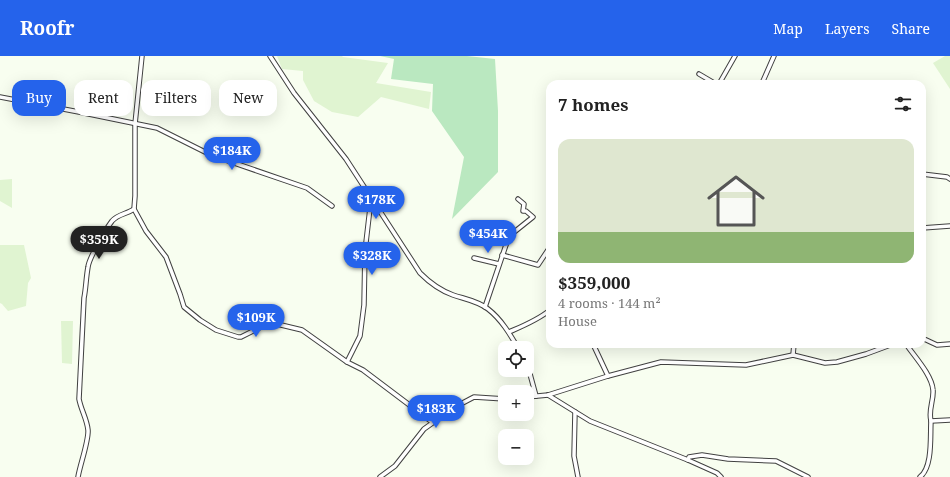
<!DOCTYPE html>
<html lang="en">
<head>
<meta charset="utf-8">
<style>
	:root { --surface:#fff; --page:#f2f2f2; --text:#222; --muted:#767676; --accent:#2563eb }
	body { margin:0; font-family:"Noto Serif",serif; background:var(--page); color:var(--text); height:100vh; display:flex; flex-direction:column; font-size:15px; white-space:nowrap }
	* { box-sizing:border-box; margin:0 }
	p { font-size:13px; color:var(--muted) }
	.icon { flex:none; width:22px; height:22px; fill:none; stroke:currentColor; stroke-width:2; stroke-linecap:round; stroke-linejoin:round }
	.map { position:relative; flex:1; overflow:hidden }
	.side { position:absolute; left:546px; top:24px; width:380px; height:268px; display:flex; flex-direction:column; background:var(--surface); border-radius:12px; box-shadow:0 4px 16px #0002 }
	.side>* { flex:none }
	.guide { position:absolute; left:12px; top:24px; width:380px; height:36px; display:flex; gap:8px }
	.buttons { position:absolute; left:498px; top:285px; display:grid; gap:8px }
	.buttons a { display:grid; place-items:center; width:36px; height:36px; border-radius:8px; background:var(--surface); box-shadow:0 4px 16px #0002; font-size:20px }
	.price { position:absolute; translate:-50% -34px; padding:0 9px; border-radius:14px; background:var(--accent); color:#fff; font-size:13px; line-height:26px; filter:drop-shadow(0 1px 2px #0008) }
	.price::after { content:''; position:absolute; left:50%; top:24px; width:12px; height:9px; margin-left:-6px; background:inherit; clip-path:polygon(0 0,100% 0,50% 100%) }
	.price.current { background:#222; color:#fff }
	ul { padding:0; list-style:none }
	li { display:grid; align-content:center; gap:8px; height:212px; padding:0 12px }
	li span { display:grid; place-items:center; height:124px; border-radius:12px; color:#555 }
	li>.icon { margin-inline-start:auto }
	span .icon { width:72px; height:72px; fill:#fffc; stroke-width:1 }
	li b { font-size:17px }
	h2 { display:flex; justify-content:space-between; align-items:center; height:48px; padding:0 12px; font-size:17px }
	.tag { padding:0 14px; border-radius:12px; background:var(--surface); box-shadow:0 4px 16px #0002; font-size:14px; line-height:36px }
	.tag.current { background:var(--accent); color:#fff }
	header { display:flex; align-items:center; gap:24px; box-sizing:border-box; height:56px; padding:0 20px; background:var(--accent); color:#fff }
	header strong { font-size:19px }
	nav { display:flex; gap:22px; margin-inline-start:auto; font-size:14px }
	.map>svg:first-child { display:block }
	.farmland { fill:#e0f4d1 }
	.green { fill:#bae8c0 }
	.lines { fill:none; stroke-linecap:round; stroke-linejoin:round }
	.minor-casing { stroke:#414141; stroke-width:5.5 }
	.minor { stroke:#fff; stroke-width:3.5 }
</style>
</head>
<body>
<header>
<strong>Roofr</strong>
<nav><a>Map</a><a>Layers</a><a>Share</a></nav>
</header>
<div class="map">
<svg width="950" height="421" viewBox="0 0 950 421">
	<rect width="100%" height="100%" fill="#f8fef0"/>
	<g class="farmland">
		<path d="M277 0H342L343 1 388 7 376 27 431 36 429 53 381 41 358 61 332 56 314 45 303 24V15L282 13Z"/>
		<path d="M945 0H950V33L933 7Z"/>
		<path d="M12 123V152L0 145V124Z"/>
		<path d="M0 189H24L31 222 28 227 26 250 8 255 2 248 0 247Z"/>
		<path d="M61 265H73L72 308 62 307Z"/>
	</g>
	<path class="green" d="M380 0H467L495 3 498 55V116L452 163 464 101 432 55 433 28 391 23 394 3Z"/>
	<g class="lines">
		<g class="minor-casing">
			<g id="minor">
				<path d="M270 0 294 37 346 103 420 217C430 227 439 234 453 239 465 243 478 245 488 253 501 263 510 278 518 292"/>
				<path d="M699 18 716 28"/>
				<path d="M719 28 735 0"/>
				<path d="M761 28 763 25 774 0"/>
				<path d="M0 41 79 56 157 72 211 99 307 132 332 150"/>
				<path d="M922 118 947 121 950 123"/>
				<path d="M134 153 146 175 166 201 180 238 184 251 200 264 216 274 238 281H241L267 268H277L302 274 347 306 363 314 432 366"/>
				<path d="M922 172 950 170"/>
				<path d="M502 199 538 209 550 191"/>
				<path d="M474 202 499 208"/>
				<path d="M485 251 508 183 513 177 533 161 526 155H523L524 148 518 143"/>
				<path d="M509 276C523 270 538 264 550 254"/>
				<path d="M922 282 937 289 950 288"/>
				<path d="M593 288 608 320"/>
				<path d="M906 288C914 300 932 319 933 334 934 344 928 354 931 365L950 364"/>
				<path d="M793 299 794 288"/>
				<path d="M347 306 360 280 364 249 365 195 370 152 365 135"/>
				<path d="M527 307 536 340"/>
				<path d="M548 339 590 365 688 404 717 417 721 421"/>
				<path d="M527 341 548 339 608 320 661 306 746 309 793 299 825 307 837 306 866 298 893 288"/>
				<path d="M575 356 574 400 578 421"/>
				<path d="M688 404 689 401 702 399 728 403 776 405 808 421"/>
				<path d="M78 421C80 409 89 384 88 374 87 363 81 354 79 343L84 242C86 232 86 222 88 211 89 202 106 173 112 165 118 158 127 158 134 153L135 140V68L142 0"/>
				<path d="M380 421 395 410 424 373 455 351 474 341 505 343"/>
				<path d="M920 421C933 411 930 380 931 365"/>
			</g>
		</g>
		<use href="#minor" class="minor"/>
	</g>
</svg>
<div class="buttons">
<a><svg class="icon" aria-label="locate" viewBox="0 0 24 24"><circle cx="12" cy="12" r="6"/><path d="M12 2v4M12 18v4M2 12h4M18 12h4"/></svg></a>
<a>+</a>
<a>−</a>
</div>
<b class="price" style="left:232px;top:115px">$184K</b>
<b class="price" style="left:376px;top:164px">$178K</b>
<b class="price" style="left:488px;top:198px">$454K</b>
<b class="price current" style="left:99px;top:204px">$359K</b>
<b class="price" style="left:372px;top:220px">$328K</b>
<b class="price" style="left:256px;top:282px">$109K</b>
<b class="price" style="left:436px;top:373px">$183K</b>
<div class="guide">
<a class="tag current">Buy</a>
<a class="tag">Rent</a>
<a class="tag">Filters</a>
<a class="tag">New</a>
</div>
<section class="side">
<h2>7 homes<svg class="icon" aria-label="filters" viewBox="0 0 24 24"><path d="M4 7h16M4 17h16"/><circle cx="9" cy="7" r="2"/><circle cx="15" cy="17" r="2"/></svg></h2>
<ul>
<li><span style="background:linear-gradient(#dfe7d0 75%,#8fb573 0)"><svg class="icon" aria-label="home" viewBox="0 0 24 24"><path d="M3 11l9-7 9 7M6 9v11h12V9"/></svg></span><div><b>$359,000</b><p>4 rooms · 144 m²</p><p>House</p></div></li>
</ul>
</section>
</div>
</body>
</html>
